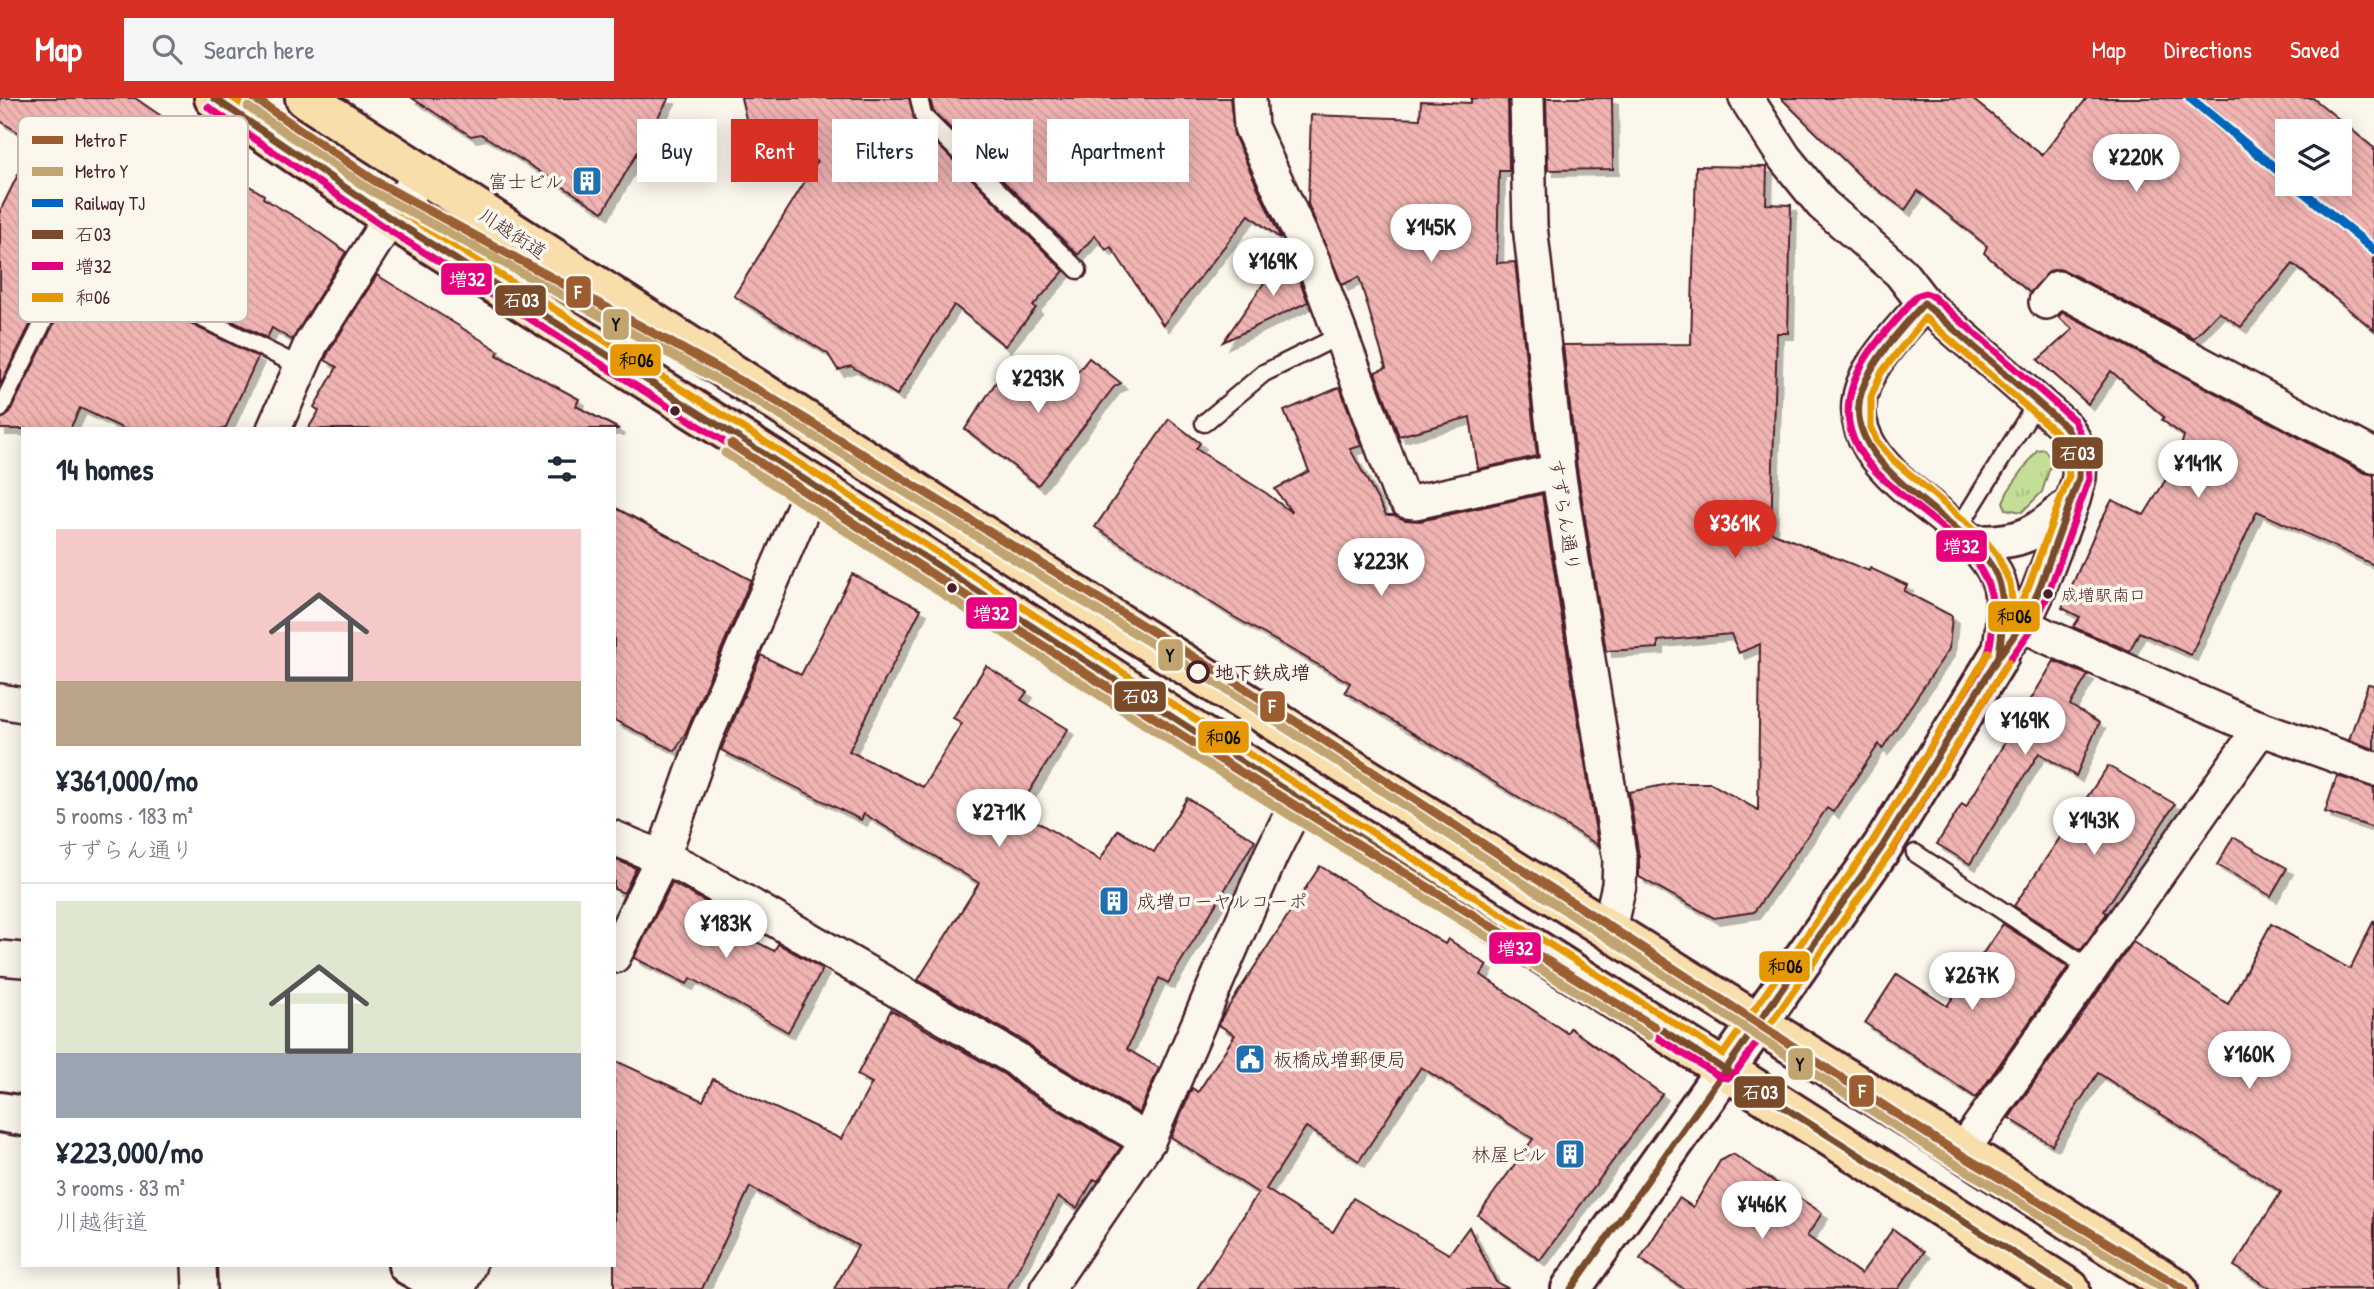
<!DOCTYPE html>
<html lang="en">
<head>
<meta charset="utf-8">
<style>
	:root { --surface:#fff; --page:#f6f6f7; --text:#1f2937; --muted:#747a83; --line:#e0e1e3; --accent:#d93025 }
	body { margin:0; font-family:"Patrick Hand","Klee One",sans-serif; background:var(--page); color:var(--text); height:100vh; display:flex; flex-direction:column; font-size:26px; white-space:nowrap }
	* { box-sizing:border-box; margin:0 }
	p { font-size:23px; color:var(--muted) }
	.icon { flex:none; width:38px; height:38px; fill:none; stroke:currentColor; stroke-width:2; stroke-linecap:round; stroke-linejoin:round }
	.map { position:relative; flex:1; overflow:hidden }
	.sheet { position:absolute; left:21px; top:329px; width:595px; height:840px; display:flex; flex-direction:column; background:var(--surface); border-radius:0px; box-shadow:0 4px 18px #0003 }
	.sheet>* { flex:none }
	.guide { position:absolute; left:637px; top:21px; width:665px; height:63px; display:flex; gap:14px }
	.fabs { position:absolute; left:2275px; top:21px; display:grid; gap:14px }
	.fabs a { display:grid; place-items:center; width:77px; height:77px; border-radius:0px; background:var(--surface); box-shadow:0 4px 18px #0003; font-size:35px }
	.price { position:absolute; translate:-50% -60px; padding:0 16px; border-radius:24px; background:#fff; color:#222; font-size:23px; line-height:46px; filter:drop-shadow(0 2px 4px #0008) }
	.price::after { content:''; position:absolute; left:50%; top:42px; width:21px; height:16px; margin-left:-10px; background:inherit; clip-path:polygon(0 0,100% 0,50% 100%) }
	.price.selected { background:var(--accent); color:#fff }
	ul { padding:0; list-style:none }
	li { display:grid; align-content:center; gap:14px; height:371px; padding:0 35px }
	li+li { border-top:2px solid var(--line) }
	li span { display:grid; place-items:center; height:217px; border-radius:0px; color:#555 }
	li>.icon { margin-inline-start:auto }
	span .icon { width:126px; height:126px; fill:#fffc; stroke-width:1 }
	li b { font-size:30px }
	h2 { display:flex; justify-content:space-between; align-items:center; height:84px; padding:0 35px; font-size:30px }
	.pill { padding:0 24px; border-radius:0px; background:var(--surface); box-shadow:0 4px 18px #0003; font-size:24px; line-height:63px }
	.pill.selected { background:var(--accent); color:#fff }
	header { display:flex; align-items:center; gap:42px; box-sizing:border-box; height:98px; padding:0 35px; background:var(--accent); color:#fff }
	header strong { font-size:33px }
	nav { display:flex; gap:38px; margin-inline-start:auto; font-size:24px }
	.search { width:490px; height:63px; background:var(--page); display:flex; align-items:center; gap:18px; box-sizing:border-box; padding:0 24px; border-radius:0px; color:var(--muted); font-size:26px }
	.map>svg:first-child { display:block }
	.grass { fill:url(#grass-tufts); stroke:#867e60; stroke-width:2 }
	.building { fill:url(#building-back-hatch); stroke:#4a1f2b; stroke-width:2; fill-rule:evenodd; filter:url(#shadow) }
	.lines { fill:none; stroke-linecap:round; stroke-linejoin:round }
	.lane-casing { stroke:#4a1f2b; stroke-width:21 }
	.street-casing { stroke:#4a1f2b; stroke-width:38 }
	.secondary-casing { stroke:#4a1f2b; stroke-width:44 }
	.highway-casing { stroke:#4a1f2b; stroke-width:44 }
	.lane { stroke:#fbf7ec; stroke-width:16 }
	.street { stroke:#fbf7ec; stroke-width:33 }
	.secondary { stroke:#fbf7ec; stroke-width:38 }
	.highway { stroke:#f8deab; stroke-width:38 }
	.bus-1-casing { stroke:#fbf7ec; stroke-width:12 }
	.bus-2-casing { stroke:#fbf7ec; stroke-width:12 }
	.bus-3-casing { stroke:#fbf7ec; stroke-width:12 }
	.bus-1 { stroke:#7a4b2a; stroke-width:7 }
	.bus-2 { stroke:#e5007d; stroke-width:7 }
	.bus-3 { stroke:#e69804; stroke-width:7 }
	.rail-1-casing { stroke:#fbf7ec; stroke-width:14 }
	.rail-1 { stroke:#0065bd; stroke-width:9 }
	.metro-1-casing { stroke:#fbf7ec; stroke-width:14 }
	.metro-2-casing { stroke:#fbf7ec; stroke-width:14 }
	.metro-1 { stroke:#9c5e31; stroke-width:9 }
	.metro-2 { stroke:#c1a470; stroke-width:9 }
	.bus-dot { fill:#4a1f2b; stroke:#fbf7ec; stroke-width:2.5 }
	.stop-dot { fill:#fbf7ec; stroke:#4a1f2b; stroke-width:3.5 }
	.labels { text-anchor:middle; stroke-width:7; stroke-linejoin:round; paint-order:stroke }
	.bus-label { font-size:17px; fill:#4a1f2b; stroke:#fbf7ec; text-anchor:start }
	.poi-label { font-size:19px; fill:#4a1f2b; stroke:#fbf7ec; text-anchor:end }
	.street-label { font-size:19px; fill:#4a1f2b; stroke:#fbf7ec }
	.stop-label { font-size:19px; font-weight:bold; fill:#4a1f2b; stroke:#fbf7ec; text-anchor:start }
	.key { fill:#fbf7ec; stroke:#c6b6b2; stroke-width:2 }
	.key-label { font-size:19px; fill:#4a1f2b }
	.line-badge { stroke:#fbf7ec; stroke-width:2.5 }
	.badge-label { font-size:19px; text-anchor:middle; font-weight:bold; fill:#fff }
	.pale-badge-label { font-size:19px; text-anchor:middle; font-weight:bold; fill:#111 }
</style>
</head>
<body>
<header>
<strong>Map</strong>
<div class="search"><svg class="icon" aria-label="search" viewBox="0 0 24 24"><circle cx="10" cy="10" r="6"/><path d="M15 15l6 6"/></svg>Search here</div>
<nav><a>Map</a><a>Directions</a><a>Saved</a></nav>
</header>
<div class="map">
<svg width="2374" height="1191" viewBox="0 0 2374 1191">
	<defs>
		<pattern id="grass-tufts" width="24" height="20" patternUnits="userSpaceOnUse" patternTransform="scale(1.75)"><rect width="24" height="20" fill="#c3de96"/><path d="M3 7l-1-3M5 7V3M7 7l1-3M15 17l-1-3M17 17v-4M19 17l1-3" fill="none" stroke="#a9be81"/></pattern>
		<pattern id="building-back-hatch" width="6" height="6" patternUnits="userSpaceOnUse" patternTransform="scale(1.75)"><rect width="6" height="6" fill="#f0b4b2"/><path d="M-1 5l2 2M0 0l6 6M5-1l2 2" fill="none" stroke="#cf9a99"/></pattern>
		<filter id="shadow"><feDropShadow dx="6" dy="6" stdDeviation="0" flood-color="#0004"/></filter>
	</defs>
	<rect width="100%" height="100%" fill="#fbf7ec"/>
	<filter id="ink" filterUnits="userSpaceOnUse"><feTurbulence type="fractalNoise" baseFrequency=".0143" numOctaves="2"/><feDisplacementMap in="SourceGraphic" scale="14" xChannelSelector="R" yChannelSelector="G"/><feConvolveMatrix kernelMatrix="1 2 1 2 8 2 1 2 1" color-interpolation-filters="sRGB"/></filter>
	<g filter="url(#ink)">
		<path class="grass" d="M2044 351 2052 363 2042 394 2022 414 2006 411 2003 404 2008 393 2037 352Z"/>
		<g class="building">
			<path d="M0 0H135L238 71 233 78 264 97 263 100 307 126 346 154 292 242 272 230 267 240 106 161 137 116 73 72 32 156 59 169 0 287V113L34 44 0 23Z"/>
			<path d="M412 0H669L603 114 481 36 471 38Z"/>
			<path d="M741 0H909L916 25 1064 173 1033 208 1036 210 1005 248 954 207 897 297 851 268 838 272 828 256 734 198 817 64 748 29Z"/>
			<path d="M930 0H1230L1234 37 1281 141 1249 117 1163 227 1111 149 1106 152 1095 137 1078 157 933 13Z"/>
			<path d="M1471 0 1508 1 1509 73H1499L1497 165 1515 164 1537 358 1478 371 1470 319 1399 338 1375 274 1386 270 1359 179 1342 187 1308 106 1311 17 1420 21 1421 3 1471 5Z"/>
			<path d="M1546 0H1612L1613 71 1548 72Z"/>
			<path d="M1781 0H1971L2042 57 2087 0H2313L2374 50V232L2293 166 2241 229 2219 214 2194 240 2066 173 2058 171 2050 173 2030 195 1984 155 1987 148 1918 93 1905 112 1862 80ZM2287 33H2340V86H2287Z"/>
			<path d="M1696 68 1767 69 1766 106 1791 107 1788 235H1777L1771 434 1869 473 1870 470 1907 487 1904 493 1952 518 1949 551 1882 651 1879 646 1833 714 1827 710 1754 814 1714 820 1639 779V759L1629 694 1674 685H1710L1758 712 1760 546 1739 555 1731 536 1658 543V550L1606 553 1577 370 1563 247 1691 246Z"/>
			<path d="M1287 152 1308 204 1223 244Z"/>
			<path d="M78 177 90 183 93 178 258 259 225 331H124L80 310 70 331H0V321L9 316Z"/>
			<path d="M377 177 499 253 497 257 579 301 576 308 619 331H308L319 313 314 309 337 269 325 262 328 255Z"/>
			<path d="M2063 214 2365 375 2374 377V467L2257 413 2191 557 2139 534 2130 553 2073 529 2080 519 2062 510 2098 428 2112 402 2144 417 2176 365 2184 338 2162 322 2164 319 2111 273 2088 306 2038 262 2073 231 2058 219Z"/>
			<path d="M1014 257 1062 294 1089 260 1121 285 1114 289 1038 387 965 331Z"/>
			<path d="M1340 289 1361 348 1350 351 1386 417H1394L1405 422 1420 423 1542 396 1598 747 1345 594 1350 585 1229 516 1095 429 1169 321 1200 345 1196 351 1266 395 1292 415 1275 391 1309 373 1284 313Z"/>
			<path d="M614 409 751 482 686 634 675 653 614 622Z"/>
			<path d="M852 476 921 511 849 653 923 689 962 625 953 620 986 568 1027 594 1021 602 1068 631 1018 712 1100 762 1118 732 1154 754 1187 700 1255 742 1168 885 1159 880 1127 951 1159 970 1139 1015 1041 957 1026 944 918 882 979 785 864 716 861 722 721 652 761 557 801 577Z"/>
			<path d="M2054 563 2088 577 2070 607 2099 625 2076 678 2039 655 1970 766 1937 746 1962 706 1966 709Z"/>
			<path d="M2368 586 2374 587V651L2349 642Z"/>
			<path d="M2108 668 2175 706 2104 813 2107 815 2081 852 2014 808Z"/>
			<path d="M2337 678 2374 690V730L2325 714Z"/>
			<path d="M2233 739 2287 770 2271 798 2217 767Z"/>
			<path d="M614 761 636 770 624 795 614 791Z"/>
			<path d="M1320 768 1445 846 1448 841 1487 867 1481 877 1567 935 1570 930 1662 996 1540 1162 1478 1117 1533 1041 1421 969 1359 1063 1306 1029 1266 1091 1333 1134 1353 1100 1449 1156 1469 1129 1496 1184 1509 1191H1197L1258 1095 1171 1039 1192 990 1198 994 1235 937 1219 927 1222 919Z"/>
			<path d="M672 785 723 814 718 824 774 853 778 846 823 871 788 934 691 880 687 886 634 860Z"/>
			<path d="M2374 822V1191H2271L2234 1168 2281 1094 2098 975 2052 1047 2009 1020 2133 844 2228 906 2271 826 2350 871Z"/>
			<path d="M2003 826 2068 869 1976 1000 1865 925 1897 876 1947 908Z"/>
			<path d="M891 912 1005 977 1020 990 1121 1049 1098 1083 1094 1081 1077 1110 1058 1099 1007 1191H834L858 1148 750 1089 702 1191H614V962L703 1003 713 981 841 1041 872 985 857 977Z"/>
			<path d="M1733 1056 1822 1115 1807 1138 1861 1176 1893 1131 1924 1154 1898 1191H1684L1640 1161 1679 1100 1693 1109 1720 1063Z"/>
		</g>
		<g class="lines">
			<g class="lane-casing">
				<g id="lane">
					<path d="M919 0 923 18 1078 172"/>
					<path d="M0 311 72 166 77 161 84 162 299 268"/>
					<path d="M1204 325 1264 275 1341 237"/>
					<path d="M1958 431 2037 304"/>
					<path d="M1915 755 2089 870"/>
				</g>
			</g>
			<g class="street-casing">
				<g id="street">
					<path d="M1249 0 1251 29 1314 166 1399 393 1407 403 1416 404 1558 373"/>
					<path d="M1527 0 1530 128 1558 373 1620 762 1619 787 1609 831"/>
					<path d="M1746 0 1784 59 1822 106 1900 174 1924 205"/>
					<path d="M2046 204 2058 190 2374 358"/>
					<path d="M1924 205 2066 329 2075 344 2080 361 2079 380 2073 402 2038 494 2022 527 1999 558C2002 534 2006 512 2000 488 1993 462 1971 443 1951 426 1903 386 1827 340 1873 268 1887 245 1907 226 1924 205Z"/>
					<path d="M274 331 311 246 390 120 422 76"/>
					<path d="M1973 444C2021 446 2036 436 2071 404"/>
					<path d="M2004 517 2048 539 2246 625 2374 671"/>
					<path d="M0 603 23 607"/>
					<path d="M614 740 684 769 1016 961 1030 973 1148 1043"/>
					<path d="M614 858 662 761 705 639 813 387"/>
					<path d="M0 860 23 862"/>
					<path d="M1962 1053 2260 631"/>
					<path d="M199 1167 200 1191"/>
					<path d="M458 1191 469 1167"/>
					<path d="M1047 1191 1148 1043 1271 757 1299 701"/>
				</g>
			</g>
			<g class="secondary-casing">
				<g id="secondary">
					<path d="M0 1014 23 1018"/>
					<path d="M408 1167 451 1191"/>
					<path d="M1571 1191 1882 749 1999 558"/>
				</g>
			</g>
			<g class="highway-casing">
				<g id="highway">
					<path d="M214 0 390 120 813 387 1299 701 2070 1191"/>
					<path d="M305 0 1130 532 1962 1053 2177 1191"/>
				</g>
			</g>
			<use href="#lane" class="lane"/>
			<use href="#street" class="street"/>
			<use href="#secondary" class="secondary"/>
			<use href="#highway" class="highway"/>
			<g class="bus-1-casing">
				<g id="bus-1">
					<path d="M214 0 390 120 813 387 1299 701 2070 1191"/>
					<path d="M1924 205 2066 329C2077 347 2080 360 2079 380L2038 494 2022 527 1999 558C2002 532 2007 503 1997 478 1970 417 1835 371 1862 292 1874 258 1901 232 1924 205Z"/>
					<path d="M2018 1089 2177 1191"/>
					<path d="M1571 1191 1882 749 1999 558"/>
				</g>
			</g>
			<g class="bus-2-casing">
				<g id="bus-2">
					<path d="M208 9 384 129 807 396 1293 710 1720 979 1728 980 1733 978 1765 933"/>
					<path d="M1873 743C1899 701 1925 658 1951 616 1963 597 1977 577 1987 557 1992 547 1992 531 1993 520 2001 412 1791 390 1863 265 1876 241 1899 220 1916 198L1925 195 1931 197 2074 322 2087 350 2089 381 2047 499 2031 532 2008 564 1891 755"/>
				</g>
			</g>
			<g class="bus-3-casing">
				<g id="bus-3">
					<path d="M233 0 396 111 819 378 1305 692 1723 956 1873 743 1989 554"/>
					<path d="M1925 220 2058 336 2067 356 2069 378 2028 490 2014 519 2010 485 1997 457 1980 436 1893 362 1876 342 1871 329V299L1881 275Z"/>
					<path d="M1767 931 1891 754 2008 564"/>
				</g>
			</g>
			<use href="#bus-1" class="bus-1"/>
			<use href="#bus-2" class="bus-2"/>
			<use href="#bus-3" class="bus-3"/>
			<g class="rail-1-casing">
				<g id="rail-1">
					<path d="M2190 0 2287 80"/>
					<path d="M2294 86 2374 152"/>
				</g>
			</g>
			<use href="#rail-1" class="rail-1"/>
			<g class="metro-1-casing">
				<g id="metro-1">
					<path d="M254 0 375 83 763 295 1238 586 1935 1041 2184 1191"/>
					<path d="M731 346 1200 649 1655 929"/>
				</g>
			</g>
			<g class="metro-2-casing">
				<g id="metro-2">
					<path d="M248 9 370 92 758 304 1232 595 1929 1050 2164 1191"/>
					<path d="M725 355 1194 658 1649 938"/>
				</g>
			</g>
			<use href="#metro-1" class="metro-1"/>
			<use href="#metro-2" class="metro-2"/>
		</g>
	</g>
	<defs>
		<g id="building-square" transform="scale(1.575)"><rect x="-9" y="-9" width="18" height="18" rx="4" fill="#1f6fb2" stroke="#fbf7ec"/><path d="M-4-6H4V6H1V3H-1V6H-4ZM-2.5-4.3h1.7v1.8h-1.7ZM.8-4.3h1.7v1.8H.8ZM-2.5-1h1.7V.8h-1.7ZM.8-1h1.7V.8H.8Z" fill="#fff"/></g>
		<g id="civic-square" transform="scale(1.575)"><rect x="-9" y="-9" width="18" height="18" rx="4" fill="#1f6fb2" stroke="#fbf7ec"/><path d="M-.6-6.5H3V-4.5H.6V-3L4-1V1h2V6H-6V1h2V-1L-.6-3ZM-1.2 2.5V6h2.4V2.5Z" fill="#fff"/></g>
	</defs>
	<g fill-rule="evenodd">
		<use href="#building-square" x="587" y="83"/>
		<use href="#building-square" x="1114" y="803"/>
		<use href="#civic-square" x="1250" y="961"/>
		<use href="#building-square" x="1570" y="1056"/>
	</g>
	<g class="bus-dot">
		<circle cx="675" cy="313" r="6"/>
		<circle cx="952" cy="490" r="6"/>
		<circle cx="2048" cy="496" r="6"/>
	</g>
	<circle class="stop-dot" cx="1198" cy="574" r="10"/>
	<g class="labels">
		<g class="bus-label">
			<text x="2061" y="503">成増駅南口</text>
		</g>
		<g class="poi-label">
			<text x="564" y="90">富士ビル</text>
			<text x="1137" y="810" text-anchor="start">成増ローヤルコーポ</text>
			<text x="1273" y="968" text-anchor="start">板橋成増郵便局</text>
			<text x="1547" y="1063">林屋ビル</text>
		</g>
		<g class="street-label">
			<text transform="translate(513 135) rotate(33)" y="7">川越街道</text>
			<text transform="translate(1565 417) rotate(81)" y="7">すずらん通り</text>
		</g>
		<g class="stop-label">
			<text x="1215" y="581">地下鉄成増</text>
		</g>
	</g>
	<rect x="18" y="18" width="230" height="206" rx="10" class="key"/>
	<rect x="32" y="38" width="31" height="8" fill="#9c5e31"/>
	<rect x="32" y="69" width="31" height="9" fill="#c1a470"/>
	<rect x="32" y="101" width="31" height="8" fill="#0065bd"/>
	<rect x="32" y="132" width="31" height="9" fill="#7a4b2a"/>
	<rect x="32" y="164" width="31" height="8" fill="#e5007d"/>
	<rect x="32" y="195" width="31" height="9" fill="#e69804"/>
	<g class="key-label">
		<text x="75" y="49">Metro F</text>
		<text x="75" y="80">Metro Y</text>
		<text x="75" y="112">Railway TJ</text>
		<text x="75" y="143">石03</text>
		<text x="75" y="175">増32</text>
		<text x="75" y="206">和06</text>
	</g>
	<g class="line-badge">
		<rect x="440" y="164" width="53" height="34" rx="7" fill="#e5007d"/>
		<rect x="565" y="177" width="27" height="34" rx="7" fill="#9c5e31"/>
		<rect x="494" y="186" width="53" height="33" rx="7" fill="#7a4b2a"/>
		<rect x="602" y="210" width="28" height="33" rx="7" fill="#c1a470"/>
		<rect x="609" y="245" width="53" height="34" rx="7" fill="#e69804"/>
		<rect x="2051" y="338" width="53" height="34" rx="7" fill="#7a4b2a"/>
		<rect x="1935" y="431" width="53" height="34" rx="7" fill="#e5007d"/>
		<rect x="965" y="498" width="53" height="34" rx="7" fill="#e5007d"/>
		<rect x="1987" y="502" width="54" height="33" rx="7" fill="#e69804"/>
		<rect x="1157" y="540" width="27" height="34" rx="7" fill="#c1a470"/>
		<rect x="1113" y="582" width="54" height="33" rx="7" fill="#7a4b2a"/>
		<rect x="1259" y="592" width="27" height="33" rx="7" fill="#9c5e31"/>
		<rect x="1197" y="622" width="53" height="34" rx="7" fill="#e69804"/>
		<rect x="1488" y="833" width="54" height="34" rx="7" fill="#e5007d"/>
		<rect x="1758" y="852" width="53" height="33" rx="7" fill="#e69804"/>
		<rect x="1787" y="949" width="27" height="34" rx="7" fill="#c1a470"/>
		<rect x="1848" y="976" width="27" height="34" rx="7" fill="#9c5e31"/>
		<rect x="1733" y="977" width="53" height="34" rx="7" fill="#7a4b2a"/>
	</g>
	<g class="badge-label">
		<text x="467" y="188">増32</text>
		<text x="578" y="201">F</text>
		<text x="521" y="209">石03</text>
		<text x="2077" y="362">石03</text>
		<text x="1961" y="455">増32</text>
		<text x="991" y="522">増32</text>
		<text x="1140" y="605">石03</text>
		<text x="1272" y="615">F</text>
		<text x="1515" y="857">増32</text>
		<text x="1862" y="1000">F</text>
		<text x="1760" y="1001">石03</text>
	</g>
	<g class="pale-badge-label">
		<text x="616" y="233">Y</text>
		<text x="636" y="269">和06</text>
		<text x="2014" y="525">和06</text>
		<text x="1170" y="564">Y</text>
		<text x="1223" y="646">和06</text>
		<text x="1785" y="875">和06</text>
		<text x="1800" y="973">Y</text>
	</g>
</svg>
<div class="fabs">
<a><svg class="icon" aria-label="layers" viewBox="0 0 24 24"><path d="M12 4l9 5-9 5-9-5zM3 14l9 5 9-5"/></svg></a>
</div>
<b class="price" style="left:2136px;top:96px">¥220K</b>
<b class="price" style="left:1431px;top:166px">¥145K</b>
<b class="price" style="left:1273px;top:200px">¥169K</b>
<b class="price" style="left:1038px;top:317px">¥293K</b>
<b class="price" style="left:2198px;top:402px">¥141K</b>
<b class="price selected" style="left:1735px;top:462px">¥361K</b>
<b class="price" style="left:1381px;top:500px">¥223K</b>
<b class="price" style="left:2025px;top:659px">¥169K</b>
<b class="price" style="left:999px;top:751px">¥271K</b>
<b class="price" style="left:2094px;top:759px">¥143K</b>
<b class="price" style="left:726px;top:862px">¥183K</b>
<b class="price" style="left:1972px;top:914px">¥267K</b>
<b class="price" style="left:2249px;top:993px">¥160K</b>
<b class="price" style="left:1762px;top:1143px">¥446K</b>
<div class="guide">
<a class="pill">Buy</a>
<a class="pill selected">Rent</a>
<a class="pill">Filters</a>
<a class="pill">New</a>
<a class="pill">Apartment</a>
</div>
<section class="sheet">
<h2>14 homes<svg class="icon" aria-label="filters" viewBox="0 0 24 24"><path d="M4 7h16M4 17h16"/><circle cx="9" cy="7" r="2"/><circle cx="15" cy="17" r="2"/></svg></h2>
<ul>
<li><span style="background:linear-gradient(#f6c9c9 70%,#b9a48a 0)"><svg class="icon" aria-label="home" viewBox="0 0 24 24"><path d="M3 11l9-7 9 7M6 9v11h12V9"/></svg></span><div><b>¥361,000/mo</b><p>5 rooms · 183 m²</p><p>すずらん通り</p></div></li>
<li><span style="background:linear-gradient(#dfe7d0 70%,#9aa5b1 0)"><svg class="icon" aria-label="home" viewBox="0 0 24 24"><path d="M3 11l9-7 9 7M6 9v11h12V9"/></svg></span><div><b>¥223,000/mo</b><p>3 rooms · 83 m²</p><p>川越街道</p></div></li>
</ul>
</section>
</div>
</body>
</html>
